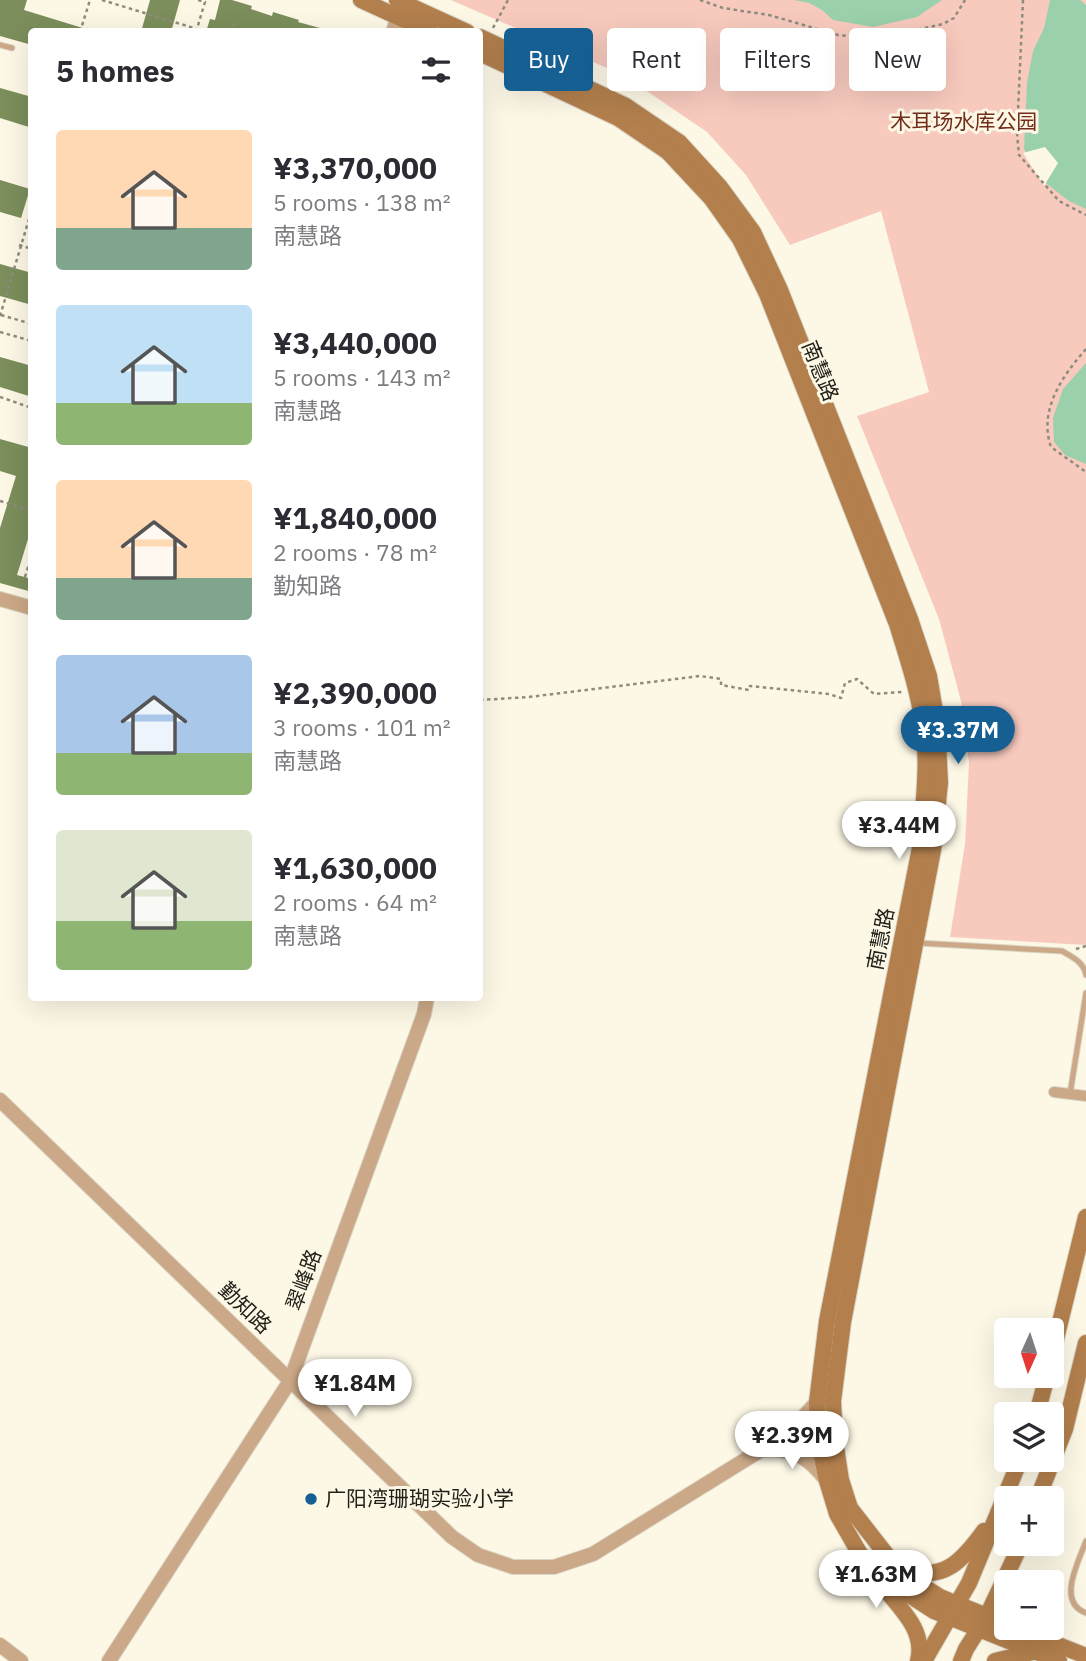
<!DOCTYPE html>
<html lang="en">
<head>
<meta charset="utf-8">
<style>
	:root { --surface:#fff; --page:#f7f7f7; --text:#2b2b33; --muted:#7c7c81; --accent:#165f93 }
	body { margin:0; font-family:"IBM Plex Sans","Noto Sans SC",sans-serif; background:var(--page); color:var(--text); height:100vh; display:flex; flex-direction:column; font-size:26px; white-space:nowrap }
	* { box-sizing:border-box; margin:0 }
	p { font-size:23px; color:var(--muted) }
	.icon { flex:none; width:38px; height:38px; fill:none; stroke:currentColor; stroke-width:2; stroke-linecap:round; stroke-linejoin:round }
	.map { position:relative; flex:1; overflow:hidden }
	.drawer { position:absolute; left:28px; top:28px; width:455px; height:973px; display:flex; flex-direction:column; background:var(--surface); border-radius:7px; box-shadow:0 7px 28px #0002 }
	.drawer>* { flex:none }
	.hud { position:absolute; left:504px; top:28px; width:476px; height:63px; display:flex; gap:14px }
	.needle { width:46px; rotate:183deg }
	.controls { position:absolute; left:994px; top:1318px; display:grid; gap:14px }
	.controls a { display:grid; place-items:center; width:70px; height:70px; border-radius:7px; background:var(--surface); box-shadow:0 7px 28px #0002; font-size:35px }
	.price { position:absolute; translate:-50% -60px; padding:0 16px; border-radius:24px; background:#fff; color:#222; font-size:23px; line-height:46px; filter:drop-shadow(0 2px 4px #0008) }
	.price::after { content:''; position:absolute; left:50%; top:42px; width:21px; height:16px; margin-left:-10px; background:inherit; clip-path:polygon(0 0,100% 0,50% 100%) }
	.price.on { background:var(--accent); color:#fff }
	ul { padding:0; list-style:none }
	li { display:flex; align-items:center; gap:21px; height:175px; padding:0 28px }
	li span { display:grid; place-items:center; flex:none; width:196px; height:140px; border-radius:7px; color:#555 }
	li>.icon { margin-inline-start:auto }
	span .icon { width:84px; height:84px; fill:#fffc; stroke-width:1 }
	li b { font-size:30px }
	h2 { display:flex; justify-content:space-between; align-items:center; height:84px; padding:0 28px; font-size:30px }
	.pill { padding:0 24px; border-radius:7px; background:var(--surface); box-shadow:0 7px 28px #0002; font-size:24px; line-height:63px }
	.pill.on { background:var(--accent); color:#fff }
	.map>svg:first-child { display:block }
	.green { fill:#f8cabe }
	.water { fill:#9ad0ac }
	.pier { fill:#fdf8e6 }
	.building { fill:#7b8e5b }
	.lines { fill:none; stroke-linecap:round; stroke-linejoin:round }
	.service-casing { stroke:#dad5c5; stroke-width:7 }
	.minor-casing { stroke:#dad5c5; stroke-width:12 }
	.tertiary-casing { stroke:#dad5c5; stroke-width:16 }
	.secondary-casing { stroke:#dad5c5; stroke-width:18 }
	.path { stroke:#8e8b7f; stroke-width:2.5; stroke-dasharray:3.5 3.5; stroke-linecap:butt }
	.service { stroke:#cba887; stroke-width:5 }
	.minor { stroke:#cba887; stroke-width:10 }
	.tertiary { stroke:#cba887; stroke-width:14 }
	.secondary { stroke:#b27f4d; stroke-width:16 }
	.poi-dot { fill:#165f93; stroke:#fdf8e6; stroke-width:2.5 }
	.labels { text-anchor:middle; stroke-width:6; stroke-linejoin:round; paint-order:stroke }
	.park-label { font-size:21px; fill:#742c1b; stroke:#fdf8e6 }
	.street-label { font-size:21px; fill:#201f18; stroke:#fdf8e6 }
	.poi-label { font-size:21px; fill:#201f18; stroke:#fdf8e6; text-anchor:start }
</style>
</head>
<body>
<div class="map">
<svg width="1086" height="1661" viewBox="0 0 1086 1661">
	<rect width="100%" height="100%" fill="#fdf8e6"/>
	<path class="green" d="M451 0H1086V945L950 937 965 844 969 762 961 701 939 619 857 416 929 392 881 211 790 245 746 175 707 132 623 75Z"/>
	<g class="water">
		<path d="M794 0H942L917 17 873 27 833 20 822 10 809 3Z"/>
		<path d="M1050 0H1080L1086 5V209L1069 201 1047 184 1024 149 1027 83 1033 51 1044 28Z"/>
		<path d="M1086 363V464L1065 455 1054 442 1053 418 1063 389Z"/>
	</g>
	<path class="pier" d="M1045 147 1058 163 1044 186 1023 153Z"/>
	<g class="building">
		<path d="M0 0H27L24 10 86 29V32H32V45L0 36Z"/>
		<path d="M150 0H180L171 32H141Z"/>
		<path d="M220 0H232L252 6 251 9 272 16 273 12 299 20 298 22 320 28V32H206L210 19 215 20Z"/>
		<path d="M0 88 32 97V128L0 118Z"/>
		<path d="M0 180 30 189 21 218 0 212Z"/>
		<path d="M0 264 32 273V305L0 296Z"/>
		<path d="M0 357 32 366V397L0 387Z"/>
		<path d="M0 439 32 448V526L17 575 32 579V592L0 583V528L16 476 0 471Z"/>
	</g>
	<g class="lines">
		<g class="service-casing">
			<g id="service">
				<path d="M0 45 12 48"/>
				<path d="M918 943 1062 951C1072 957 1084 962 1086 975"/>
				<path d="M1070 1094 1086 993"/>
				<path d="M1086 1541C1079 1561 1056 1602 1086 1613"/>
			</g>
		</g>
		<g class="minor-casing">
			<path id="minor" d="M1054 1092 1086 1096"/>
		</g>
		<g class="tertiary-casing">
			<g id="tertiary">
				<path d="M393 32 401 6"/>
				<path d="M0 599 32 608"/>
				<path d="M0 1100 452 1537 478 1555 513 1567H554L593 1554 761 1450 795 1426 817 1402"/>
				<path d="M763 1450C794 1448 808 1457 827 1481"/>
				<path d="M0 1645 21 1661"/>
				<path d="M109 1661 290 1381 424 1014 427 998"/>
			</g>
		</g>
		<g class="secondary-casing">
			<g id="secondary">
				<path d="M361 0 431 32"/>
				<path d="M397 0 467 32"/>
				<path d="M480 37 626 106 679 142 720 187 753 232 780 290 910 619 929 676 937 723 940 783 933 850 843 1322 833 1401 835 1441 841 1480 850 1508 896 1567 912 1579 940 1597 1006 1624"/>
				<path d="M480 53 618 118 668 152 711 198 740 239 767 294 897 624C907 657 918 689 923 724 929 764 923 807 920 848L827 1321 817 1402 819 1441 827 1481 837 1514 860 1554 886 1580 934 1611 1059 1661"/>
				<path d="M1052 1355 1086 1217"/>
				<path d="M1037 1414 1047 1376"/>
				<path d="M1038 1498 1065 1429 1086 1343"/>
				<path d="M906 1570C944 1582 963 1560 984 1531"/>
				<path d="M875 1576C892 1602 927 1626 918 1661"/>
				<path d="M1015 1628 1086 1656"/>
				<path d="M924 1661 969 1583 1020 1460"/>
				<path d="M961 1661 966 1649 987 1616 1021 1544"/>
				<path d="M995 1661 1033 1652"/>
			</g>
		</g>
		<g class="path">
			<path d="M102 0 197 29"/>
			<path d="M700 0 723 8 769 15 838 35 876 39 943 24 954 18 965 0"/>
			<path d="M1023 0 1017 133 1019 155 1059 201 1086 215"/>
			<path d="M493 28 508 0"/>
			<path d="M80 32 90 0"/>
			<path d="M196 32 205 2 198 0"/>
			<path d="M231 32 234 23"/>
			<path d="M19 245 32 249"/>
			<path d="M1 315 32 324"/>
			<path d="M0 316 32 209"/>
			<path d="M0 332 32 341"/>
			<path d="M1086 349C1063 375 1038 410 1051 447L1086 472"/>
			<path d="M0 397 32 408"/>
			<path d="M0 501 32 511"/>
			<path d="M25 577 32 554"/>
			<path d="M480 700 529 697 700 676 721 679V685L749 690 750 686 829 694 841 698 845 683 857 679 874 694 902 692"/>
			<path d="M1076 949 1086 946"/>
		</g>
		<use href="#service" class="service"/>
		<use href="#minor" class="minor"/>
		<use href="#tertiary" class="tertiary"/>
		<use href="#secondary" class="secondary"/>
	</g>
	<circle class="poi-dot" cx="311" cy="1499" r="7"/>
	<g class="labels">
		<g class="park-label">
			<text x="964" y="129">木耳场水库公园</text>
		</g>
		<g class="street-label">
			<text transform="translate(820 371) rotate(68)" y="7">南慧路</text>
			<text transform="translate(881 939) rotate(-79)" y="7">南慧路</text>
			<text transform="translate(304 1280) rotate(-70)" y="7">翠峰路</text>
			<text transform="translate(245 1308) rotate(44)" y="7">勤知路</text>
		</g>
		<g class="poi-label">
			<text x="325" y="1506">广阳湾珊瑚实验小学</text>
		</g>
	</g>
</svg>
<div class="controls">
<a><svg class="needle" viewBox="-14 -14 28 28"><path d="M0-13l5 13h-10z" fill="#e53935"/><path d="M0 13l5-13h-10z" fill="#7c7c81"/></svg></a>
<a><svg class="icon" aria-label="layers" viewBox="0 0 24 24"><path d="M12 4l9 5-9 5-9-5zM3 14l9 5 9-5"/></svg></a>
<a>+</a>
<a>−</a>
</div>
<b class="price on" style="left:958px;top:766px">¥3.37M</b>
<b class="price" style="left:899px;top:861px">¥3.44M</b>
<b class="price" style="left:355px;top:1419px">¥1.84M</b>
<b class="price" style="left:792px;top:1471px">¥2.39M</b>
<b class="price" style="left:876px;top:1610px">¥1.63M</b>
<div class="hud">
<a class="pill on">Buy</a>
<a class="pill">Rent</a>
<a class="pill">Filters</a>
<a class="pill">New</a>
</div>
<section class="drawer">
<h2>5 homes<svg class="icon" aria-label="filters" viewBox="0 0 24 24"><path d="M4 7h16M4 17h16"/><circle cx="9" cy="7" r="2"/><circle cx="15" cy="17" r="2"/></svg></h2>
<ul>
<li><span style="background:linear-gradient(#ffd9b3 70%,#7fa58c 0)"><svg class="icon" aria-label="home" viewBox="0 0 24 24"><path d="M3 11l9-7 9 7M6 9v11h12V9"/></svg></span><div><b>¥3,370,000</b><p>5 rooms · 138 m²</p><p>南慧路</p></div></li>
<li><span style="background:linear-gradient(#bfe0f5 70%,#8fb573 0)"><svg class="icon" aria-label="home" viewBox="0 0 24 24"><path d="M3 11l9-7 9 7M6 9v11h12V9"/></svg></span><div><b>¥3,440,000</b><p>5 rooms · 143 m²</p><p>南慧路</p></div></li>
<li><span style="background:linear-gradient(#ffd9b3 70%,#7fa58c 0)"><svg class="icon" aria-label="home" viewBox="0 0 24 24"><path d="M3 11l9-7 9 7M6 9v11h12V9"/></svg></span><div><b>¥1,840,000</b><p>2 rooms · 78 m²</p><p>勤知路</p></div></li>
<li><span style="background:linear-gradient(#a9c7e8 70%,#8fb573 0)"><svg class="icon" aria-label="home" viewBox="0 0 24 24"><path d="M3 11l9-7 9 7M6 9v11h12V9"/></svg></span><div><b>¥2,390,000</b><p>3 rooms · 101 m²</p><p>南慧路</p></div></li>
<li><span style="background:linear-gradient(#dfe7d0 65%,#8fb573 0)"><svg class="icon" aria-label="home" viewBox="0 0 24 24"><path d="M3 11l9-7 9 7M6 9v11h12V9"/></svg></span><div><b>¥1,630,000</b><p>2 rooms · 64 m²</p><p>南慧路</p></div></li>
</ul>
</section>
</div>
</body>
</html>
